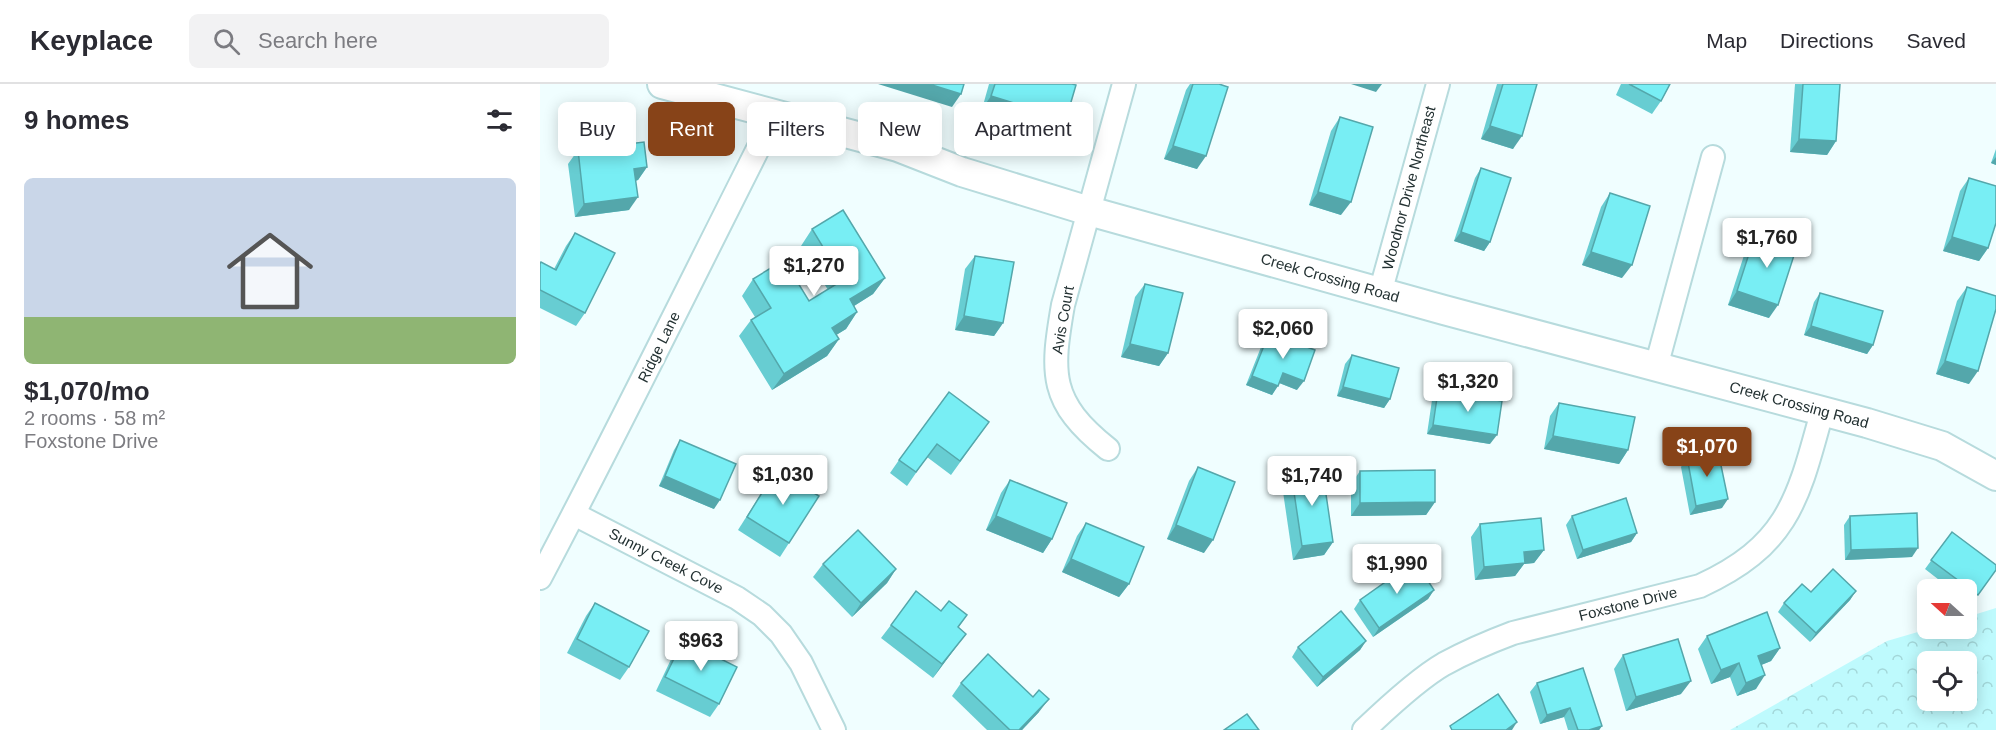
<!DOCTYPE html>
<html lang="en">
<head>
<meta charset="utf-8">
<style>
	:root { --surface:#fff; --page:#f2f2f3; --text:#2b2b33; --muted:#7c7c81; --line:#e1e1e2; --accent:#874318 }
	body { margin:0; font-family:Arial,sans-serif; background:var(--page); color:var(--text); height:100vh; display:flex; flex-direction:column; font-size:22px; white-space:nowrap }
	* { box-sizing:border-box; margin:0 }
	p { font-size:20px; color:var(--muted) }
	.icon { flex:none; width:33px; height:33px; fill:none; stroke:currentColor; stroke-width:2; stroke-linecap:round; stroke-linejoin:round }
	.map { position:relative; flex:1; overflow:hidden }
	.details { display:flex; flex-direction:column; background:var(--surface); width:540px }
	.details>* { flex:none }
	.top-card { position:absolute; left:18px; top:18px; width:570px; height:54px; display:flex; gap:12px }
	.needle { width:39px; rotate:291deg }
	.buttons { position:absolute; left:1377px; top:495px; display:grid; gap:12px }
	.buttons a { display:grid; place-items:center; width:60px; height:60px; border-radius:9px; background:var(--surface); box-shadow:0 3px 15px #0003; font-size:30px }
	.price { position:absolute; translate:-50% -51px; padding:0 14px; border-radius:6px; background:#fff; color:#222; font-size:20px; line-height:39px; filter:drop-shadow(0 2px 3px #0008) }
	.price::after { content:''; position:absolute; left:50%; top:36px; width:18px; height:14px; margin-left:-9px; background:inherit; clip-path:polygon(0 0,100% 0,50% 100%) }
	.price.current { background:var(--accent); color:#fff }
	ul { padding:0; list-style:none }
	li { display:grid; align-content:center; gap:12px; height:318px; padding:0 24px }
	li span { display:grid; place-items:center; height:186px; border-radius:9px; color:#555 }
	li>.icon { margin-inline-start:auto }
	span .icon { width:108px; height:108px; fill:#fffc; stroke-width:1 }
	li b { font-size:26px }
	h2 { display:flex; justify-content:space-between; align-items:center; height:72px; padding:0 24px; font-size:26px }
	.chip { padding:0 21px; border-radius:9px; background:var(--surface); box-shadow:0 3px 15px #0003; font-size:21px; line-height:54px }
	.chip.current { background:var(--accent); color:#fff }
	header { display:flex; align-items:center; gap:36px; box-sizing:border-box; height:84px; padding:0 30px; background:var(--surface); border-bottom:2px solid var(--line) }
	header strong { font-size:28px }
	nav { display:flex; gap:33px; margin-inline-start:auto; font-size:21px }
	.search { width:420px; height:54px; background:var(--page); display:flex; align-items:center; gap:15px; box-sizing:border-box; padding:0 21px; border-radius:9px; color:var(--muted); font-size:22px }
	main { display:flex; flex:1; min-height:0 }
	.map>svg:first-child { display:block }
	.forest { fill:url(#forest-crowns); fill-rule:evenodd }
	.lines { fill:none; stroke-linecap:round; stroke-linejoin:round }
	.minor-casing { stroke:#b7dbdd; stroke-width:26 }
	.tertiary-casing { stroke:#b7dbdd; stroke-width:32 }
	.minor { stroke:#fff; stroke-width:22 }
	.tertiary { stroke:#fff; stroke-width:28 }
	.wall { fill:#67cdd2 }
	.shaded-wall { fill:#54a7ab }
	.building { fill:#78eef4; stroke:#54a7ab; stroke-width:1.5 }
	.labels { text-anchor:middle; stroke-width:6; stroke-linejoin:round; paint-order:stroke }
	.street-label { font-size:15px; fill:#233132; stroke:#fff }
</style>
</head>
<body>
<header>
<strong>Keyplace</strong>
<div class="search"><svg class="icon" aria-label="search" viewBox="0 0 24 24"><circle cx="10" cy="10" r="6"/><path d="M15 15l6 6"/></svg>Search here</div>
<nav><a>Map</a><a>Directions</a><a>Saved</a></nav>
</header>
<main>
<section class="details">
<h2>9 homes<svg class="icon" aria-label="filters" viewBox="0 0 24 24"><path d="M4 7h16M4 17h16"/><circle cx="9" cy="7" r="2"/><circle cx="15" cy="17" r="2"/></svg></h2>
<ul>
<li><span style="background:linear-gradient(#c9d6e8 75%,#8fb573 0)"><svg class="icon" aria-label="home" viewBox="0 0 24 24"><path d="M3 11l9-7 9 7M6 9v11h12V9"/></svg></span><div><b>$1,070/mo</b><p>2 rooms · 58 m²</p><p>Foxstone Drive</p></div></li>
</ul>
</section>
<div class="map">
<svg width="1456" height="646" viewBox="0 0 1456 646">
	<defs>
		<pattern id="forest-crowns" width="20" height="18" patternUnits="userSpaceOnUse" patternTransform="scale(1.5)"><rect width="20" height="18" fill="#befafd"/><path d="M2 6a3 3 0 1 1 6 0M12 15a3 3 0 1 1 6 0" fill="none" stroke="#a3d7d9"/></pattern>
	</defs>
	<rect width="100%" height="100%" fill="#f0feff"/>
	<path class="forest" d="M1456 524V646H1190L1347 557 1388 545 1426 544 1427 533ZM1388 578H1426V616H1388Z"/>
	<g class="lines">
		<g class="minor-casing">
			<g id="minor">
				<path d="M840 209 898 0"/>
				<path d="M1116 283 1173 73"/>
				<path d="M568 365C509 318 511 290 523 221L584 0"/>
				<path d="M34 430 197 514 222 531 241 550 261 579 294 646"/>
				<path d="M0 494C81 341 157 185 235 31"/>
				<path d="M824 646C846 625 878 595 904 580 926 568 949 558 973 549L1160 502C1249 461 1258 415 1282 328"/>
			</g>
		</g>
		<g class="tertiary-casing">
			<path id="tertiary" d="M122 0 358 63 422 88 549 127 904 226 1327 339 1402 362 1456 392"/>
		</g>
		<use href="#minor" class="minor"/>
		<use href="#tertiary" class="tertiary"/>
	</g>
	<g class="wall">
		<path d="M449 0H532L517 48 442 25Z"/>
		<path d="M650 0H679L657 85 624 75 646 6Z"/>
		<path d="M957 0H997L973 65 941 55Z"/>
		<path d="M1081 0H1130L1121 17 1112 30 1076 11Z"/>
		<path d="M1255 0H1300L1296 57 1287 71 1250 68Z"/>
		<path d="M800 33 801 131 769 121 791 47Z"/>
		<path d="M1456 65V81L1451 79Z"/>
		<path d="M38 66 107 83 98 96 96 97 89 126 35 133 28 80Z"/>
		<path d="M941 84 950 158 944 167 914 157 935 94Z"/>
		<path d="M1429 94 1454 146 1448 164 1439 177 1403 167 1420 107Z"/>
		<path d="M1070 109 1082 194 1042 181 1061 123Z"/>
		<path d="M272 145 345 194 333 210 314 222 317 228 306 245 296 251 299 255 287 272 232 306 199 252 211 236 215 233 202 212 213 195 269 217 288 206 261 162Z"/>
		<path d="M1216 148 1229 234 1188 221 1207 162Z"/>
		<path d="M35 149 45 229 36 242 0 224V179L14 185 26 162Z"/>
		<path d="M435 172 463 239 454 252 415 246 425 185Z"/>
		<path d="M605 200 628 269 619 282 581 273 595 213Z"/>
		<path d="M1427 203 1429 300 1396 290 1417 217Z"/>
		<path d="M1280 209 1333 261 1327 270 1264 251 1274 218Z"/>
		<path d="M729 249 757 306 739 299 732 311 706 301 723 258Z"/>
		<path d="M812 271 850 315 844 324 797 312 805 280Z"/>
		<path d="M898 307 950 360 887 350 892 316Z"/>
		<path d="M1019 319 1088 366 1079 380 1004 365 1010 332Z"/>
		<path d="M449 338 411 391 387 373 367 402 350 389 359 376Z"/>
		<path d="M140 356 174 425 119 402 134 366Z"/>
		<path d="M1147 373 1182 424 1150 431 1141 383Z"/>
		<path d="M658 383 664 469 627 455 649 397Z"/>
		<path d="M236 386 249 459 240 473 198 446Z"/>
		<path d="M820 387 895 418 886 431 811 432V400Z"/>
		<path d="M751 388 793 458 784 471 753 476 742 401Z"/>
		<path d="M470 396 512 455 503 469 446 446 461 409Z"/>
		<path d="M1032 432 1097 449 1091 458 1037 475 1026 441Z"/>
		<path d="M1310 432 1372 473 1305 476 1304 441Z"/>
		<path d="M546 439 589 500 579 513 522 488 537 452Z"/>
		<path d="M940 440 1004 466 994 479 984 480 975 492 935 496 931 453Z"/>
		<path d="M1412 448 1456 486 1431 520 1426 516V506H1412L1385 485Z"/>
		<path d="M283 480 356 485 347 499 312 533 273 493Z"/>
		<path d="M894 506 888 515 833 553 814 525 820 516Z"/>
		<path d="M1316 507 1310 516 1270 558 1238 528 1244 519Z"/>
		<path d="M55 519 89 583 80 596 27 569 46 532Z"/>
		<path d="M401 527 427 531 418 544 416 563 393 594 341 554 351 541Z"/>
		<path d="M1167 552 1240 564 1231 577 1221 581 1216 605 1197 612 1190 593 1171 600 1158 565Z"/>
		<path d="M143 556 179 620 170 633 116 607 134 569Z"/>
		<path d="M826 557 820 566 777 603 752 573 758 563Z"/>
		<path d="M1083 571 1141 610 1086 627 1074 585Z"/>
		<path d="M421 599 493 613 499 628 482 646H447L412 612Z"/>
		<path d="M997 599 1062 642 1059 646H1028L1024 633 1000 640 990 608Z"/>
	</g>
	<g class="shaded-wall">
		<path d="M338 0H389L421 10 412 23Z"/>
		<path d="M811 0H842L836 8Z"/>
		<path d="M451 12 526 35 517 48 442 25Z"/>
		<path d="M950 42 982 52 973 65 941 55Z"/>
		<path d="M1259 55 1296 57 1287 71 1250 68Z"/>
		<path d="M633 62 666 72 657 85 624 75Z"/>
		<path d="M1456 73V81L1451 79Z"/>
		<path d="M107 83 98 96 85 98 94 85Z"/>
		<path d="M778 108 811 118 801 131 769 121Z"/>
		<path d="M98 113 89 126 35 133 44 120Z"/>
		<path d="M921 148 950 158 944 167 914 157Z"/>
		<path d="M1412 153 1448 164 1439 177 1403 167Z"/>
		<path d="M1051 168 1092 181 1082 194 1042 181Z"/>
		<path d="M345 194 333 210 298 232 310 215Z"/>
		<path d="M1197 207 1238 221 1229 234 1188 221Z"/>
		<path d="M317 228 306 245 280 261 292 244Z"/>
		<path d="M424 232 463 239 454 252 415 246Z"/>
		<path d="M1271 242 1333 261 1327 270 1264 251Z"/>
		<path d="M299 255 287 272 232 306 244 290Z"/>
		<path d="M590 260 628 269 619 282 581 273Z"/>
		<path d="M1405 277 1438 287 1429 300 1396 290Z"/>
		<path d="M743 289 764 297 757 306 737 298Z"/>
		<path d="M712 292 738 302 732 311 706 301Z"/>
		<path d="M803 303 850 315 844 324 797 312Z"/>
		<path d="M893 341 957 351 950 360 887 350Z"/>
		<path d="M1013 352 1088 366 1079 380 1004 365Z"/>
		<path d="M125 392 180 416 174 425 119 402Z"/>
		<path d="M1188 415 1182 424 1150 431 1156 422Z"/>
		<path d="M895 418 886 431 811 432 820 419Z"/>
		<path d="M456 432 512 455 503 469 446 446Z"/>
		<path d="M636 441 673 456 664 469 627 455Z"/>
		<path d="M1097 449 1091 458 1037 475 1043 466Z"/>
		<path d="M793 458 784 471 753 476 762 462Z"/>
		<path d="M1378 464 1372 473 1305 476 1311 466Z"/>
		<path d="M1004 466 994 479 984 480 975 492 935 496 944 483 984 468Z"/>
		<path d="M531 475 589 500 579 513 522 488Z"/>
		<path d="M356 485 347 499 312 533 321 519Z"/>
		<path d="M894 506 888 515 833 553 839 544Z"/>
		<path d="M1316 507 1310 516 1270 558 1276 549Z"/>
		<path d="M426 550 416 563 393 594 402 580Z"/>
		<path d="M826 557 820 566 777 603 783 593Z"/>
		<path d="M1240 564 1231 577 1209 586 1218 572Z"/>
		<path d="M1199 579 1190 593 1171 600 1181 586Z"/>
		<path d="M1225 591 1216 605 1197 612 1206 599Z"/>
		<path d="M1151 597 1141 610 1086 627 1096 613Z"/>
		<path d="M509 615 499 628 482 646H479Z"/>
		<path d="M1030 624 1024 633 1000 640 1007 631Z"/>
		<path d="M977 638 972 646H966Z"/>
		<path d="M1062 642 1059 646H1049Z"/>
	</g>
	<g class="building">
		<path d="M389 0H424L421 10Z"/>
		<path d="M455 0H532L536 1 526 35 451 12Z"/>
		<path d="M653 0H679L688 3 666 72 633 62Z"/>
		<path d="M963 0H997L982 52 950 42Z"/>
		<path d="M1089 0H1130L1121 17Z"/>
		<path d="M1263 0H1300L1296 57 1259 55Z"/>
		<path d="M800 33 833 43 811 118 778 108Z"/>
		<path d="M104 58 107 83 94 85 98 113 44 120 38 66Z"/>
		<path d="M941 84 971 94 950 158 921 148Z"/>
		<path d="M1429 94 1456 102V139L1448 164 1412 153Z"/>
		<path d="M1070 109 1110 122 1092 181 1051 168Z"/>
		<path d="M303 126 345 194 310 215 317 228 292 244 299 255 244 290 211 236 231 224 213 195 244 176 269 217 303 196 272 145Z"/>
		<path d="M1216 148 1257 162 1238 221 1197 207Z"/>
		<path d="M35 149 75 169 45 229 0 206V180L1 178 16 186Z"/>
		<path d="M435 172 474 178 463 239 424 232Z"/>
		<path d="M605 200 643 209 628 269 590 260Z"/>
		<path d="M1427 203 1456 212V225L1438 287 1405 277Z"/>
		<path d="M1280 209 1343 227 1333 261 1271 242Z"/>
		<path d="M729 249 775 266 764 297 743 289 738 302 712 292Z"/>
		<path d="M812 271 859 284 850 315 803 303Z"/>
		<path d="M898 307 962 317 957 351 893 341Z"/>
		<path d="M409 308 449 338 420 377 397 360 376 388 359 376Z"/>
		<path d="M1019 319 1095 333 1088 366 1013 352Z"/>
		<path d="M140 356 196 380 180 416 125 392Z"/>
		<path d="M1178 367 1188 415 1156 422 1147 373Z"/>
		<path d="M658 383 695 398 673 456 636 441Z"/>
		<path d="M782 383 793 458 762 462 751 388Z"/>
		<path d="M236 386 279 412 249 459 207 433Z"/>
		<path d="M895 386V418L820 419V387Z"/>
		<path d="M470 396 527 419 512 455 456 432Z"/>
		<path d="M1086 414 1097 449 1043 466 1032 432Z"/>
		<path d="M1377 429 1378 464 1311 466 1310 432Z"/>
		<path d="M1001 434 1004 466 984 468 985 479 944 483 940 440Z"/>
		<path d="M546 439 604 463 589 500 531 475Z"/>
		<path d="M318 446 356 485 321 519 283 480Z"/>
		<path d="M1412 448 1456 481V486L1438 511 1391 476Z"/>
		<path d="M875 477 894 506 839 544 820 516Z"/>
		<path d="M1293 485 1316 507 1276 549 1244 519 1262 500 1271 508Z"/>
		<path d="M376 507 401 527 409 517 427 531 418 543 426 550 402 580 351 541Z"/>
		<path d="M55 519 109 547 89 583 37 555Z"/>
		<path d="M801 527 826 557 783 593 758 563Z"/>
		<path d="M1227 528 1240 564 1218 572 1225 591 1206 599 1199 579 1181 586 1167 552Z"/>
		<path d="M1138 555 1151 597 1096 613 1083 571Z"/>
		<path d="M143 556 197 583 179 620 125 593Z"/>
		<path d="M448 570 493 613 499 606 509 615 479 646H470L421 599Z"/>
		<path d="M1043 584 1062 642 1049 646H1038L1030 624 1007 631 997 599Z"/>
		<path d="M958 610 977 638 966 646H912L910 642Z"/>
		<path d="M707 630 719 646H684Z"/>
	</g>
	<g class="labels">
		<g class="street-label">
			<text transform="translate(869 104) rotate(-75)" y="5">Woodnor Drive Northeast</text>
			<text transform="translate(790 194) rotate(16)" y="5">Creek Crossing Road</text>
			<text transform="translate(523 236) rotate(-80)" y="5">Avis Court</text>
			<text transform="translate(119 263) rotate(-64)" y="5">Ridge Lane</text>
			<text transform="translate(1259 321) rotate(15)" y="5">Creek Crossing Road</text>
			<text transform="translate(126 477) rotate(27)" y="5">Sunny Creek Cove</text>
			<text transform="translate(1088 520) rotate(-14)" y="5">Foxstone Drive</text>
		</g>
	</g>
</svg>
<div class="buttons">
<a><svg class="needle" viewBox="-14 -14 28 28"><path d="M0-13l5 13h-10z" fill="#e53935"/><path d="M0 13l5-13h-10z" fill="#7c7c81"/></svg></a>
<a><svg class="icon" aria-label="locate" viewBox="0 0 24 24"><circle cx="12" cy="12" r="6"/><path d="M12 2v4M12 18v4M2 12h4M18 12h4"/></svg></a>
</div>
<b class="price" style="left:1227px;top:185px">$1,760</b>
<b class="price" style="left:274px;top:213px">$1,270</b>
<b class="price" style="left:743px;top:276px">$2,060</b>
<b class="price" style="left:928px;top:329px">$1,320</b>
<b class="price current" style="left:1167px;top:394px">$1,070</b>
<b class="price" style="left:243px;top:422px">$1,030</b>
<b class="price" style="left:772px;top:423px">$1,740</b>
<b class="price" style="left:857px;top:511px">$1,990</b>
<b class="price" style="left:161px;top:588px">$963</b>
<div class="top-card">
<a class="chip">Buy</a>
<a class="chip current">Rent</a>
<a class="chip">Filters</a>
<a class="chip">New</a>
<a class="chip">Apartment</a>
</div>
</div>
</main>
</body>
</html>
